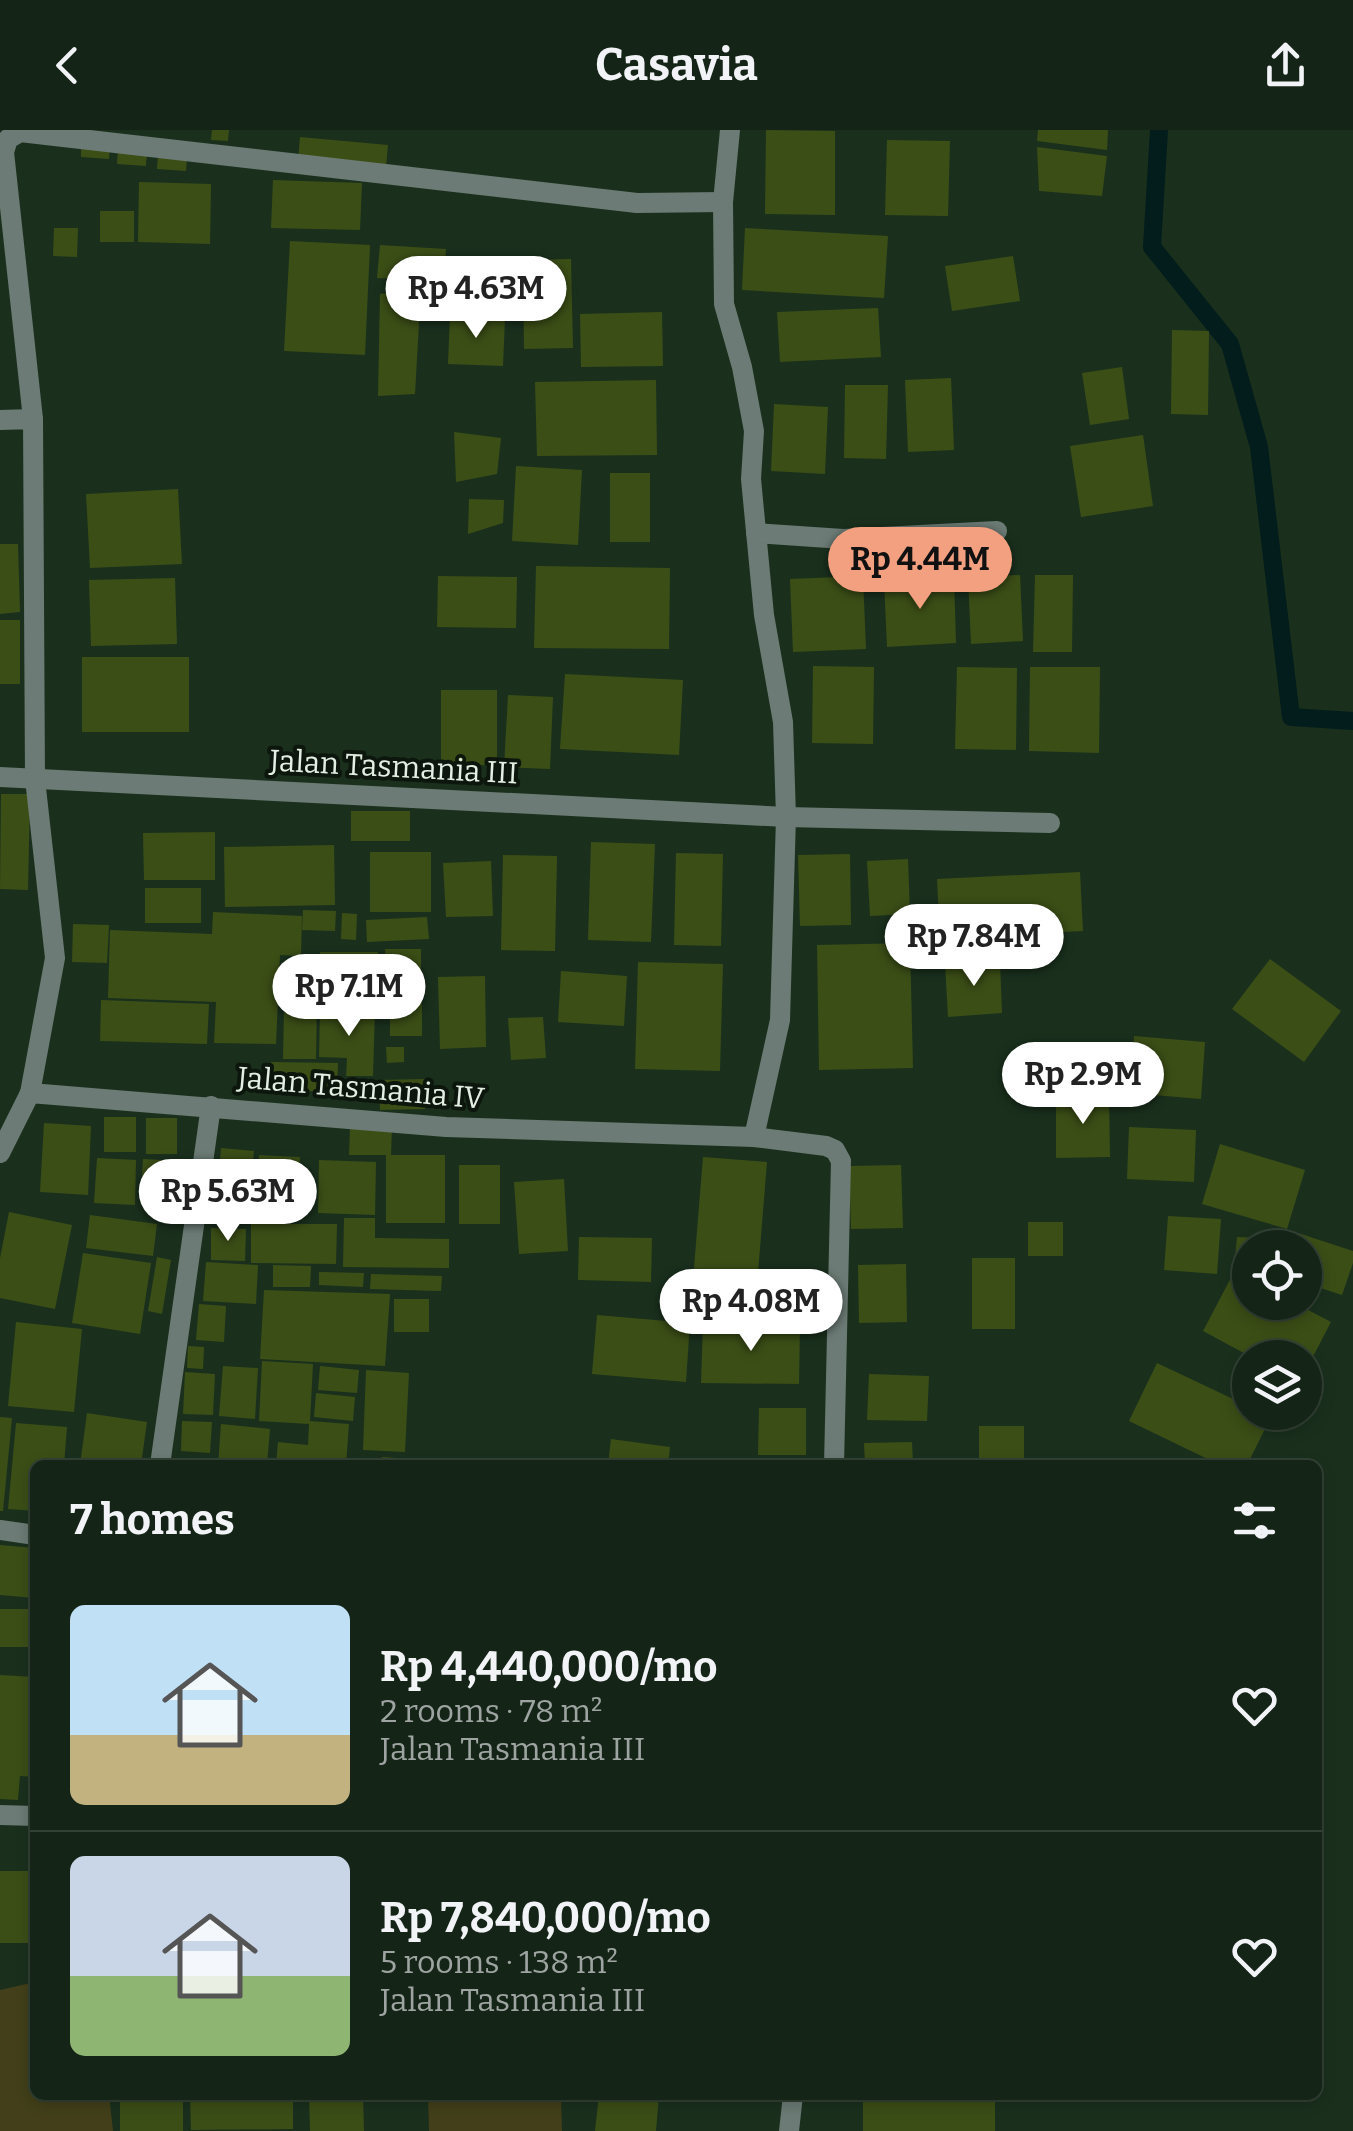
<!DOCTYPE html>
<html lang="en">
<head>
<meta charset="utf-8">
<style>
	:root { --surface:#142416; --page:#1d2c1f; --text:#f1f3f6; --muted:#9da4a1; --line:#334135; --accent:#f2a080 }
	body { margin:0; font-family:Bitter,serif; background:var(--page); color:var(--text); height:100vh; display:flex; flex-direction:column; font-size:38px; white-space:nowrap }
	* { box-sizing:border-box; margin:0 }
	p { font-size:32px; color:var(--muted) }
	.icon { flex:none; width:55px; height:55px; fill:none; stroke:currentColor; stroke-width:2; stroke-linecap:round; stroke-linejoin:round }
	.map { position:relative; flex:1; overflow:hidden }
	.panel { position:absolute; left:30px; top:1330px; width:1292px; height:640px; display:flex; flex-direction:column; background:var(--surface); border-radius:15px; box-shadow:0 5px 15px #0003,0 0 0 2px var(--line) }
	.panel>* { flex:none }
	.controls { position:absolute; left:1232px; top:1100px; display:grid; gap:20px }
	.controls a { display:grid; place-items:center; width:90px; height:90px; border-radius:50%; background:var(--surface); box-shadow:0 5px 15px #0003,0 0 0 2px var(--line); font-size:50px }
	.price { position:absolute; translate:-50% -85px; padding:0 22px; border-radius:35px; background:#fff; color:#222; font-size:32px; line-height:65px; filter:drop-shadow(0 2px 5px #0008) }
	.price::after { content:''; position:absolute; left:50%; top:60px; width:30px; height:22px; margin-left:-15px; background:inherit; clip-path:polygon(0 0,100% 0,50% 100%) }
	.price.selected { background:var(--accent); color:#111 }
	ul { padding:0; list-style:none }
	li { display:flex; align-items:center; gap:30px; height:250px; padding:0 40px }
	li+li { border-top:2px solid var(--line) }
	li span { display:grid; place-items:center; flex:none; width:280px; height:200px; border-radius:15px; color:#555 }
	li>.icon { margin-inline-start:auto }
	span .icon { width:120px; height:120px; fill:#fffc; stroke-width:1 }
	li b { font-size:42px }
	h2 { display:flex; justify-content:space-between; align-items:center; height:120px; padding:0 40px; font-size:42px }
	header { display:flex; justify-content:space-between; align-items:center; height:130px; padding:0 40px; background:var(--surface); font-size:45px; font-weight:700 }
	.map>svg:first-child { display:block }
	.green { fill:#423f1a }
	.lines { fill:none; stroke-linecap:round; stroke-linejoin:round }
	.stream { stroke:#021d1b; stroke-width:18 }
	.building { fill:#3b4e16 }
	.street { stroke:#6c7b75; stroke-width:20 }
	.labels { text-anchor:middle; stroke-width:8; stroke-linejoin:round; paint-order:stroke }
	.street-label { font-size:30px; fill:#e2efe2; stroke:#0c160d }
</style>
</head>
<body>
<header><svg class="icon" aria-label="back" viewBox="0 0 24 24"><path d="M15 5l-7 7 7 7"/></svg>Casavia<svg class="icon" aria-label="share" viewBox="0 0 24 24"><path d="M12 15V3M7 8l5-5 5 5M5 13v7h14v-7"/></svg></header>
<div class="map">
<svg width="1353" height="2001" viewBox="0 0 1353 2001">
	<rect width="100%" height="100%" fill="#1a301d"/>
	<g class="green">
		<path d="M35 1852V1965H109L113 2001H0V1860Z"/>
		<path d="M428 1965H561L562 2001H429Z"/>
	</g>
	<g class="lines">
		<path class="stream" d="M1159 0 1152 117 1230 214 1259 317 1291 587 1353 591"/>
	</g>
	<g class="building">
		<path d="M212 0H229L228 11 211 10Z"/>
		<path d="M766 0 835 1V85L765 84Z"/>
		<path d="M1038 0H1108L1107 20 1037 11Z"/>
		<path d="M300 7 388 15 386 37 298 30Z"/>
		<path d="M887 10 950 11 948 86 885 85Z"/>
		<path d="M81 13 110 14 109 29 81 27Z"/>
		<path d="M1037 17 1107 26 1102 66 1039 61Z"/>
		<path d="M118 19 147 21 146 36 117 34Z"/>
		<path d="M158 24 187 26 186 41 157 39Z"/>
		<path d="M273 50 362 53 360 100 271 98Z"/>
		<path d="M139 52 211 54 210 114 138 112Z"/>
		<rect x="100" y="81" width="34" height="31"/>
		<path d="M54 98H78L77 127 53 126Z"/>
		<path d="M745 98 888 106 884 168 742 160Z"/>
		<path d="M290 111 370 115 365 225 284 221Z"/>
		<path d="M380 115 446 119 444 152 377 148Z"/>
		<path d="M1013 126 1020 171 952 181 945 136Z"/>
		<path d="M571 129 573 218 524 219 523 130Z"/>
		<path d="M421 158 415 264 378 266 380 164Z"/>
		<path d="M878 178 881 227 780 232 777 182Z"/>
		<path d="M662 182 663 236 581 237 580 184Z"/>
		<path d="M450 185 505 188 503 236 448 234Z"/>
		<path d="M1172 200 1209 201 1208 285 1171 284Z"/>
		<path d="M1122 237 1129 289 1090 295 1082 243Z"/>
		<path d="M951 248 954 320 908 322 905 250Z"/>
		<path d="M656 250 657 325 537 326 535 252Z"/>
		<path d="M845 255H888L886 329 844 328Z"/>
		<path d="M774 274 828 277 825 344 771 341Z"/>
		<path d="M454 302 501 308 497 344 456 352Z"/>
		<path d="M1143 305 1153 376 1081 387 1070 316Z"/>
		<path d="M516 336 582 340 578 415 512 411Z"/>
		<rect x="610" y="343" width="40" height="69"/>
		<path d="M178 359 182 434 90 438 86 364Z"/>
		<path d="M469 369 504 370 503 393 468 404Z"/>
		<path d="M0 414H18L20 482 0 484Z"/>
		<path d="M536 436 670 438 669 519 534 518Z"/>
		<path d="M1020 445 1023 511 971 514 968 447Z"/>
		<path d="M1035 445H1073L1072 522H1033Z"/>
		<path d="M438 446 517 447 516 498 437 497Z"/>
		<path d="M863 446 866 519 793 522 790 449Z"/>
		<path d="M954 447 956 513 887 517 884 450Z"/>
		<path d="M175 448 177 514 91 516 89 450Z"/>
		<rect x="0" y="490" width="20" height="64"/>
		<rect x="82" y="527" width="107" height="75"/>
		<path d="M813 536 874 537 873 614 812 613Z"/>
		<path d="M957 537 1017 538 1016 620 955 619Z"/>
		<path d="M1030 537H1100L1099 623 1029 621Z"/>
		<path d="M565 544 683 550 679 625 560 619Z"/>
		<rect x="441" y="560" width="56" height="75"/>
		<path d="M508 565 553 567 550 639 504 637Z"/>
		<path d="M1 664H30L28 760 0 759Z"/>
		<rect x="351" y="681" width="59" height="30"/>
		<path d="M215 702V750H144L143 703Z"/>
		<path d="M591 712 655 714 651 812 588 810Z"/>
		<path d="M334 715 335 775 225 777 224 717Z"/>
		<rect x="370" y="722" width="61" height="60"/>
		<path d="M676 723 723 724 721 816 674 815Z"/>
		<path d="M850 724 851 795 800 796 798 725Z"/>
		<path d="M503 725 557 726 555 821 501 820Z"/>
		<path d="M908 729 910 784 870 786 867 731Z"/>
		<path d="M491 731 493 786 446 787 443 733Z"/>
		<path d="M1080 742 1083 801 940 808 937 749Z"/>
		<rect x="145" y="758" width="56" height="35"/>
		<path d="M303 780 336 781 335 801 302 800Z"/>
		<path d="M213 782 302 786 301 826 280 825 276 914 214 913 216 872 108 868 110 800 212 804Z"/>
		<path d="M342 783 357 784 356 810 341 809Z"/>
		<path d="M427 787 429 809 367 812 366 790Z"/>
		<path d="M73 794 109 795 107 833 72 832Z"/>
		<path d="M910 813 913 938 819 940 817 815Z"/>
		<path d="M385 819H421V841H386Z"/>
		<path d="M320 822H378L377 877 317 876 316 929H283L285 830 319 831Z"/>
		<path d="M1270 829 1341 881 1304 932 1232 879Z"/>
		<path d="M1000 831 1002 883 948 887 945 834Z"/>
		<path d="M638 832 723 834 720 941 635 939Z"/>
		<path d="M561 841 627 846 624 896 558 892Z"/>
		<path d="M485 846 486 917 440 919 438 847Z"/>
		<rect x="390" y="847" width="32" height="59"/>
		<path d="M101 870 209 874 207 914 100 911Z"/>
		<path d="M320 879 375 880 373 946H346L347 928 319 927Z"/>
		<path d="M543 887 546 928 511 930 508 888Z"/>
		<path d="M1134 906 1205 912 1201 969 1130 963Z"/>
		<path d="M386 917H404V932L387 933Z"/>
		<path d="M271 932 338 933 337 962 270 960Z"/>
		<path d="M425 949V979L380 980 379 950Z"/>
		<path d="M1109 966 1110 1027 1056 1028V968Z"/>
		<rect x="104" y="987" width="32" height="35"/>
		<rect x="146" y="988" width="31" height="36"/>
		<path d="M44 993 91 996 88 1065 40 1062Z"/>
		<path d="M350 997H392L391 1025H445V1093H386V1025H349Z"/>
		<path d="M1129 997 1196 1000 1194 1052 1127 1049Z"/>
		<path d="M1220 1014 1305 1040 1287 1099 1202 1074Z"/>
		<path d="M221 1018 254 1021 248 1080 216 1077Z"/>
		<path d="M259 1025 300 1027 295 1086 255 1083Z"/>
		<path d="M703 1027 767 1032 757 1155 693 1150Z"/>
		<path d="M97 1028 136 1030 135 1075 94 1073Z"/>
		<path d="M143 1029 183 1031 181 1076 140 1074Z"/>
		<path d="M319 1030 376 1032 375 1085 318 1083Z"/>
		<rect x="459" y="1035" width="41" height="59"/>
		<path d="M901 1035 903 1098 851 1099 849 1036Z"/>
		<path d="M564 1049 568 1121 519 1124 514 1052Z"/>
		<path d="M9 1082 72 1095 55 1179 0 1168V1128Z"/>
		<path d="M90 1085 157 1094 153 1126 86 1118Z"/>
		<path d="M1168 1086 1221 1089 1217 1144 1164 1140Z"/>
		<path d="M344 1088H375V1108L449 1109V1138L343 1137Z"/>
		<rect x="1028" y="1092" width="35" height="34"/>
		<path d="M251 1094H337L336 1134 251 1133Z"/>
		<path d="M211 1098 246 1099 245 1131 211 1130Z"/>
		<path d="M1298 1103 1353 1121V1133L1342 1165 1305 1153V1118H1294Z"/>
		<path d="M579 1107 652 1108 651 1152 578 1150Z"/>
		<path d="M1237 1107 1260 1108V1118H1250V1130L1235 1129Z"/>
		<path d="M83 1123 151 1133 140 1204 72 1193Z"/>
		<path d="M157 1127 171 1130 162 1184 148 1181Z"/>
		<rect x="972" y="1128" width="43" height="71"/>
		<path d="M206 1132 258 1135 256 1174 203 1171Z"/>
		<path d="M906 1134 907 1192 859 1193 858 1135Z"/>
		<path d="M273 1135 311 1136 310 1157H273Z"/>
		<path d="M319 1142 364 1143 363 1157 319 1155Z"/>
		<path d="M1234 1142 1250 1150V1172H1293L1331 1192 1305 1242V1228H1253L1203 1201Z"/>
		<path d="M371 1144 442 1146 441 1161 370 1159Z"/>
		<path d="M264 1160 390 1164 385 1236 260 1229Z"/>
		<rect x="394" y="1169" width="35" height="33"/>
		<path d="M199 1174 226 1176 224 1212 196 1210Z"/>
		<path d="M597 1185 690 1193 686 1252 592 1244Z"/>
		<path d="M16 1192 82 1199 74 1282 8 1276Z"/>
		<path d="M703 1193 800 1195 799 1254 701 1253Z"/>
		<path d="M188 1216 204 1217 203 1239 187 1238Z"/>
		<path d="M262 1231 313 1234 310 1291 349 1294 346 1335H276L278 1312 308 1315 309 1294 259 1291Z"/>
		<path d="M1157 1233 1250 1277V1282L1271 1287 1247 1335H1220L1129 1291Z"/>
		<path d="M223 1236 258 1238 255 1289 219 1286Z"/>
		<path d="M320 1236 359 1240 357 1263 318 1260Z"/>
		<path d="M366 1240 409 1243 405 1322 363 1320Z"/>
		<path d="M185 1242 215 1244 213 1285 183 1284Z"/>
		<path d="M869 1244 929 1246 927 1291 867 1290Z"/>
		<path d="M316 1263 355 1267 353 1291 314 1287Z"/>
		<path d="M759 1278H806V1325H758Z"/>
		<path d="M87 1283 147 1292 141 1335H80Z"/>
		<path d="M0 1287 12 1288 3 1381H0Z"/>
		<path d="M182 1291 212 1292 210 1323 181 1321Z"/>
		<path d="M16 1293 67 1297 64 1335H35V1381L8 1379Z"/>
		<path d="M221 1294 270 1299 267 1335H218Z"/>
		<rect x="979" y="1296" width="45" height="39"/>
		<path d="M611 1309 670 1317 668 1335H608Z"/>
		<path d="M912 1312 913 1335H865L864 1313Z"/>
		<path d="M382 1327 441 1331V1335H381Z"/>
		<path d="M0 1415 35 1418 34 1468 0 1465Z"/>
		<rect x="0" y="1479" width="35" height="38"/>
		<path d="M0 1545 35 1547V1647L20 1646 18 1670 0 1669Z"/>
		<rect x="0" y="1741" width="35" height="72"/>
		<rect x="120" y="1965" width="63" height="36"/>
		<path d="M190 1965H293V1999L191 2000Z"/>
		<path d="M309 1965H363L364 2001H310Z"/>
		<path d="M599 1965H659L656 2001H595Z"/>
		<path d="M995 1971V2001H863V1972Z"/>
	</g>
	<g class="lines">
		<g class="street">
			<path d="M730 0 723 72 724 174 742 237 754 301 751 349 764 485 783 592 786 687 780 890 754 1007"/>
			<path d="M33 289 4 22 8 9 20 2 637 73 723 72"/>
			<path d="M0 290 33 289 35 649 55 828 30 963"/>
			<path d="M756 403 843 409 997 401"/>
			<path d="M0 647 786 687 1050 693"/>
			<path d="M0 1023 30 963 446 997 754 1007 826 1016 835 1020 841 1031 834 1335"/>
			<path d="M160 1335 211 976"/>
			<path d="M0 1400 35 1405"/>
			<path d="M0 1685 35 1686"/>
			<path d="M789 2001 793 1965"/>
		</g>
	</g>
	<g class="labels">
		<g class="street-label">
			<text transform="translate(394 637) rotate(3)" y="10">Jalan Tasmania III</text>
			<text transform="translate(361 958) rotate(5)" y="10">Jalan Tasmania IV</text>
		</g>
	</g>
</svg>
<div class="controls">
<a><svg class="icon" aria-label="locate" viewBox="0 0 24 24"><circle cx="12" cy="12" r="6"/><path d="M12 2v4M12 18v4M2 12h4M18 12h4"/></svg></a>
<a><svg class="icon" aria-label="layers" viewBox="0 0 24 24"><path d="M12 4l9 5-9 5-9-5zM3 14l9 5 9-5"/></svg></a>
</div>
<b class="price" style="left:476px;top:211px">Rp 4.63M</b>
<b class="price selected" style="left:920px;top:482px">Rp 4.44M</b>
<b class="price" style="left:974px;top:859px">Rp 7.84M</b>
<b class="price" style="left:349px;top:909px">Rp 7.1M</b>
<b class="price" style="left:1083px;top:997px">Rp 2.9M</b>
<b class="price" style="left:228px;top:1114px">Rp 5.63M</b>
<b class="price" style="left:751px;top:1224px">Rp 4.08M</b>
<section class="panel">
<h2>7 homes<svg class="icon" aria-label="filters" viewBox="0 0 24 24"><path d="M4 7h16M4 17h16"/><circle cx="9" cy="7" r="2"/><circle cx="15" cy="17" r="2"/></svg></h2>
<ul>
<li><span style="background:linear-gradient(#bfe0f5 65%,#c2b280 0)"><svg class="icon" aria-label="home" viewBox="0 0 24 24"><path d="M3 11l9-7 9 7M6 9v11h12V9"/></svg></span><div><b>Rp 4,440,000/mo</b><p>2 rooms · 78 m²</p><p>Jalan Tasmania III</p></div><svg class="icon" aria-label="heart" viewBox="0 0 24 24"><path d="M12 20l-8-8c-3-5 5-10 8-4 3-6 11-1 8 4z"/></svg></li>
<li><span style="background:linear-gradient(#c9d6e8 60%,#8fb573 0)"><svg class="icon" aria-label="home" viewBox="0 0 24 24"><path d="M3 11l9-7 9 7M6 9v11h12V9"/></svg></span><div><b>Rp 7,840,000/mo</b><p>5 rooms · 138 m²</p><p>Jalan Tasmania III</p></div><svg class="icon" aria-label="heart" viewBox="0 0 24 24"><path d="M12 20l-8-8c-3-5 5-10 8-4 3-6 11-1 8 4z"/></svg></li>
</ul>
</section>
</div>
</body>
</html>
